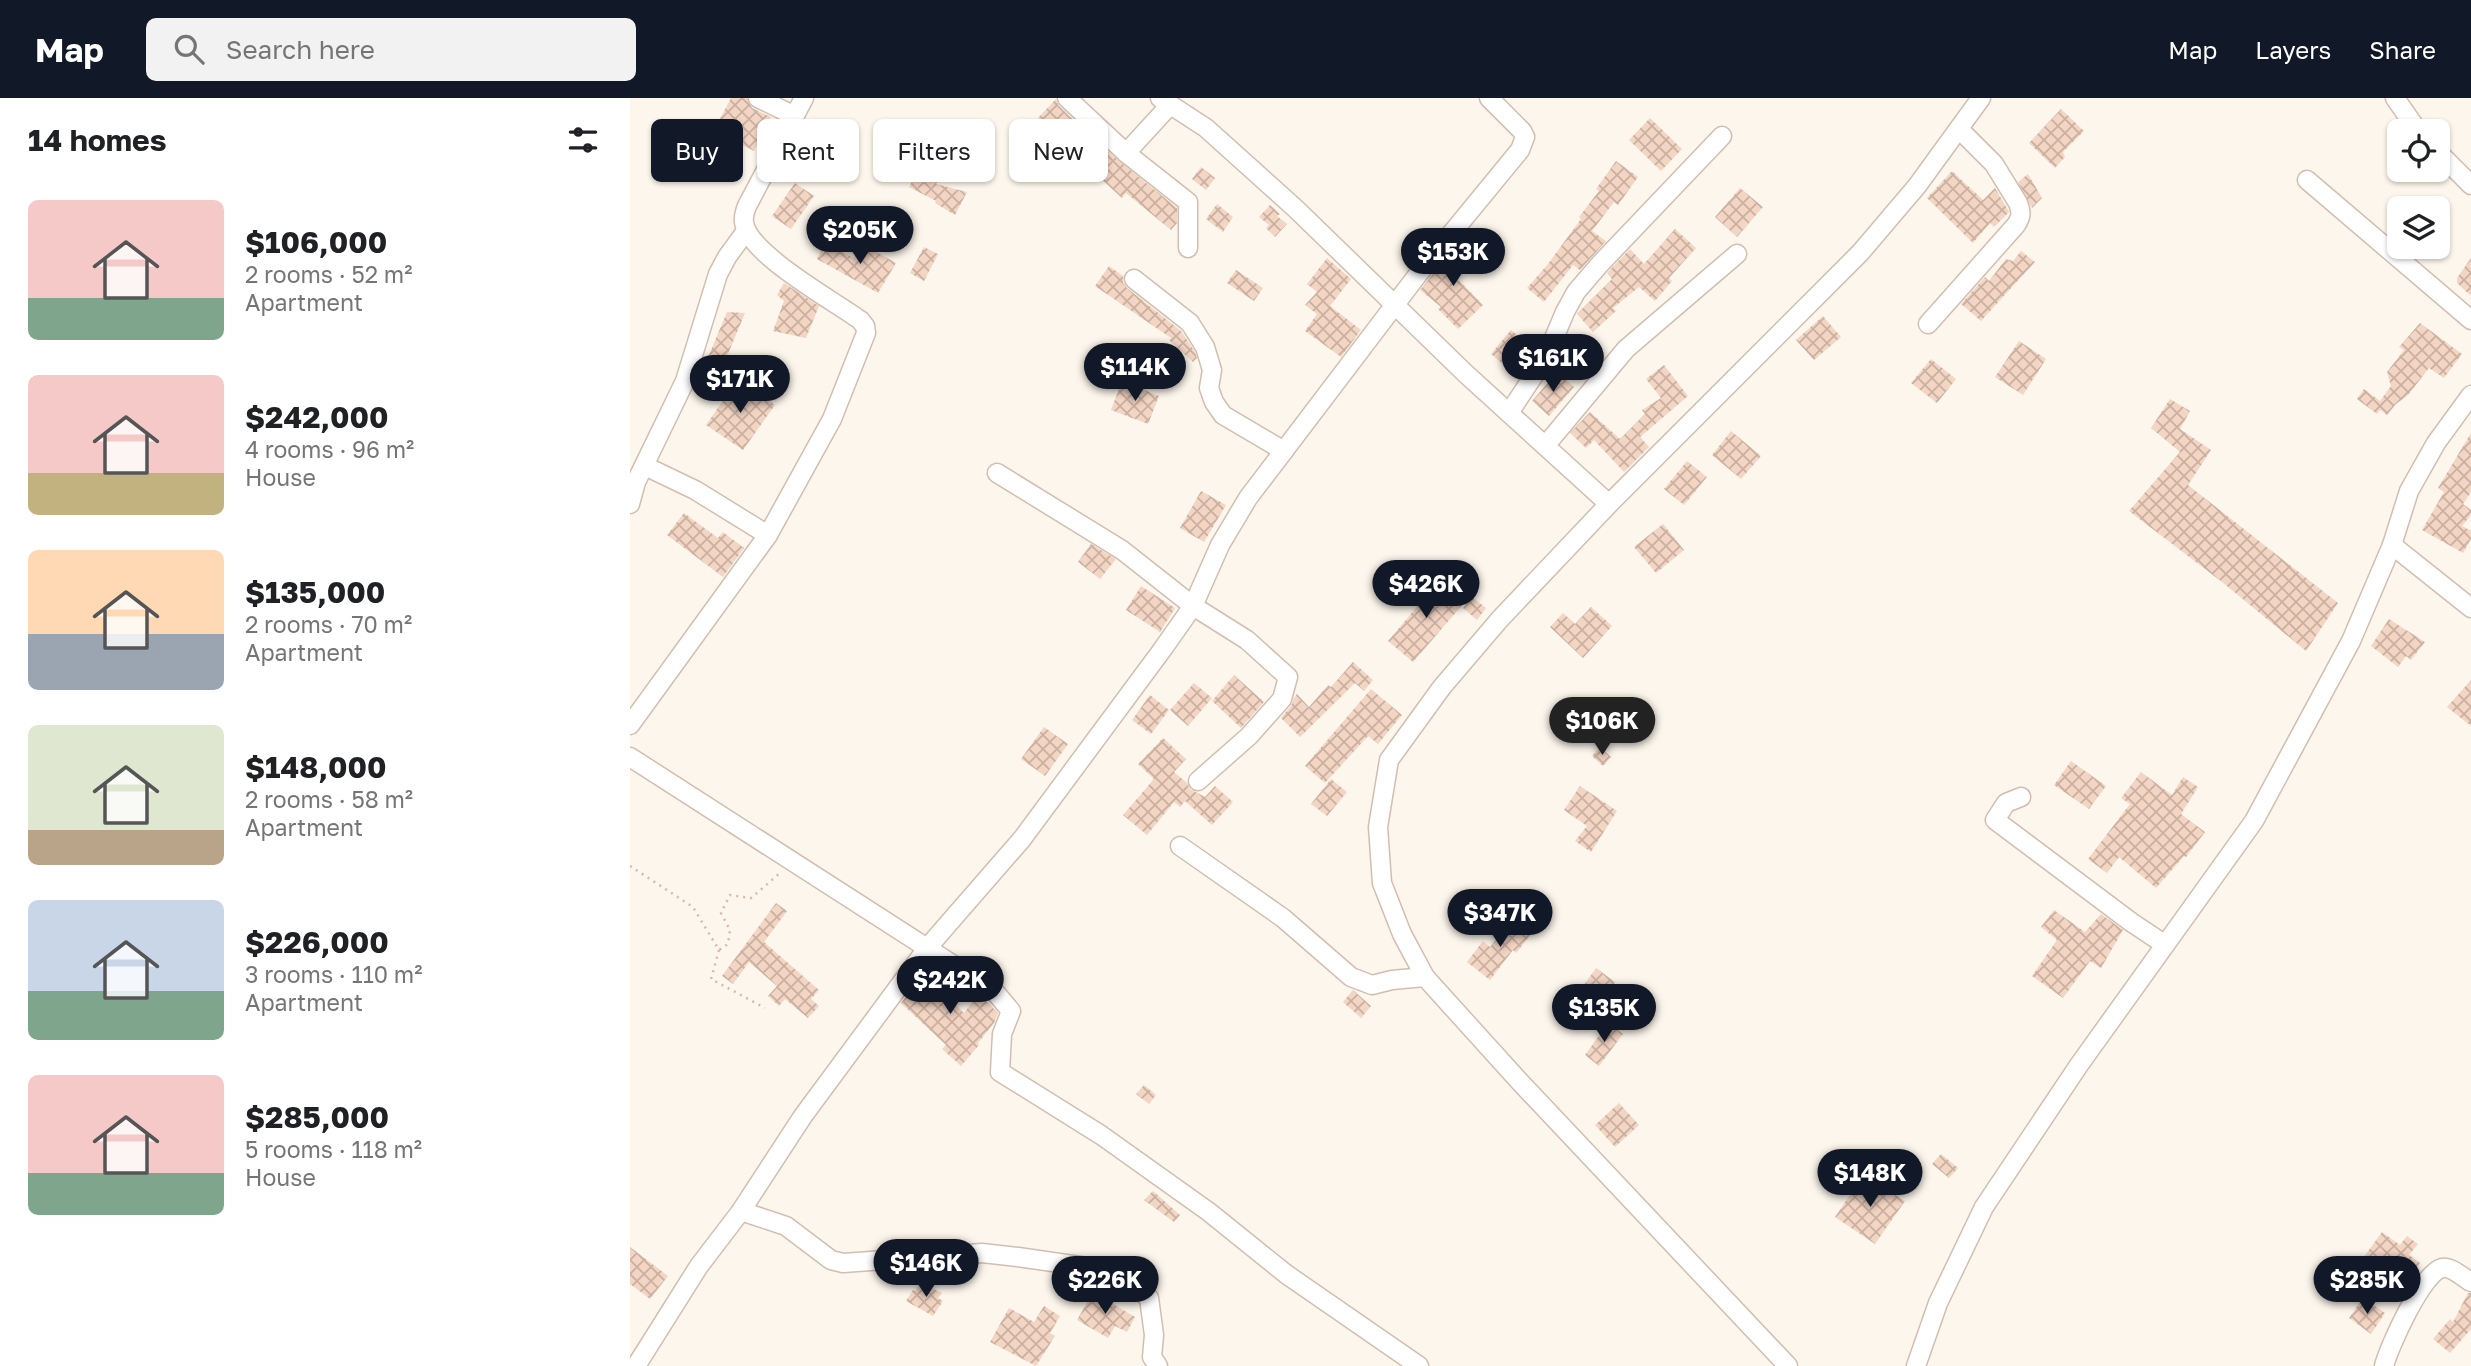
<!DOCTYPE html>
<html lang="en">
<head>
<meta charset="utf-8">
<style>
	:root { --surface:#fff; --page:#f2f2f2; --text:#202124; --muted:#757577; --accent:#111827 }
	body { margin:0; font-family:"Golos Text",sans-serif; background:var(--page); color:var(--text); height:100vh; display:flex; flex-direction:column; font-size:26px; white-space:nowrap }
	* { box-sizing:border-box; margin:0 }
	p { font-size:23px; color:var(--muted) }
	.icon { flex:none; width:38px; height:38px; fill:none; stroke:currentColor; stroke-width:2; stroke-linecap:round; stroke-linejoin:round }
	.map { position:relative; flex:1; overflow:hidden }
	.sheet { display:flex; flex-direction:column; background:var(--surface); width:630px }
	.sheet>* { flex:none }
	.hud { position:absolute; left:21px; top:21px; width:665px; height:63px; display:flex; gap:14px }
	.fabs { position:absolute; left:1757px; top:21px; display:grid; gap:14px }
	.fabs a { display:grid; place-items:center; width:63px; height:63px; border-radius:10px; background:var(--surface); box-shadow:0 2px 5px #0004; font-size:35px }
	.price { position:absolute; translate:-50% -60px; padding:0 16px; border-radius:24px; background:var(--accent); color:#fff; font-size:23px; line-height:46px; filter:drop-shadow(0 2px 4px #0008) }
	.price::after { content:''; position:absolute; left:50%; top:42px; width:21px; height:16px; margin-left:-10px; background:inherit; clip-path:polygon(0 0,100% 0,50% 100%) }
	.price.selected { background:#222; color:#fff }
	ul { padding:0; list-style:none }
	li { display:flex; align-items:center; gap:21px; height:175px; padding:0 28px }
	li span { display:grid; place-items:center; flex:none; width:196px; height:140px; border-radius:10px; color:#555 }
	li>.icon { margin-inline-start:auto }
	span .icon { width:84px; height:84px; fill:#fffc; stroke-width:1 }
	li b { font-size:30px }
	h2 { display:flex; justify-content:space-between; align-items:center; height:84px; padding:0 28px; font-size:30px }
	.tag { padding:0 24px; border-radius:10px; background:var(--surface); box-shadow:0 2px 5px #0004; font-size:24px; line-height:63px }
	.tag.selected { background:var(--accent); color:#fff }
	header { display:flex; align-items:center; gap:42px; box-sizing:border-box; height:98px; padding:0 35px; background:var(--accent); color:#fff }
	header strong { font-size:33px }
	nav { display:flex; gap:38px; margin-inline-start:auto; font-size:24px }
	.search { width:490px; height:63px; background:var(--page); display:flex; align-items:center; gap:18px; box-sizing:border-box; padding:0 24px; border-radius:10px; color:var(--muted); font-size:26px }
	main { display:flex; flex:1; min-height:0 }
	.map>svg:first-child { display:block }
	.building { fill:url(#building-cross-hatch) }
	.lines { fill:none; stroke-linecap:round; stroke-linejoin:round }
	.minor-casing { stroke:#d1beb0; stroke-width:21 }
	.path { stroke:#d9b8a5; stroke-width:2.5; stroke-dasharray:2 5; stroke-linecap:butt }
	.minor { stroke:#fff; stroke-width:18 }
</style>
</head>
<body>
<header>
<strong>Map</strong>
<div class="search"><svg class="icon" aria-label="search" viewBox="0 0 24 24"><circle cx="10" cy="10" r="6"/><path d="M15 15l6 6"/></svg>Search here</div>
<nav><a>Map</a><a>Layers</a><a>Share</a></nav>
</header>
<main>
<section class="sheet">
<h2>14 homes<svg class="icon" aria-label="filters" viewBox="0 0 24 24"><path d="M4 7h16M4 17h16"/><circle cx="9" cy="7" r="2"/><circle cx="15" cy="17" r="2"/></svg></h2>
<ul>
<li><span style="background:linear-gradient(#f6c9c9 70%,#7fa58c 0)"><svg class="icon" aria-label="home" viewBox="0 0 24 24"><path d="M3 11l9-7 9 7M6 9v11h12V9"/></svg></span><div><b>$106,000</b><p>2 rooms · 52 m²</p><p>Apartment</p></div></li>
<li><span style="background:linear-gradient(#f6c9c9 70%,#c2b280 0)"><svg class="icon" aria-label="home" viewBox="0 0 24 24"><path d="M3 11l9-7 9 7M6 9v11h12V9"/></svg></span><div><b>$242,000</b><p>4 rooms · 96 m²</p><p>House</p></div></li>
<li><span style="background:linear-gradient(#ffd9b3 60%,#9aa5b1 0)"><svg class="icon" aria-label="home" viewBox="0 0 24 24"><path d="M3 11l9-7 9 7M6 9v11h12V9"/></svg></span><div><b>$135,000</b><p>2 rooms · 70 m²</p><p>Apartment</p></div></li>
<li><span style="background:linear-gradient(#dfe7d0 75%,#b9a48a 0)"><svg class="icon" aria-label="home" viewBox="0 0 24 24"><path d="M3 11l9-7 9 7M6 9v11h12V9"/></svg></span><div><b>$148,000</b><p>2 rooms · 58 m²</p><p>Apartment</p></div></li>
<li><span style="background:linear-gradient(#c9d6e8 65%,#7fa58c 0)"><svg class="icon" aria-label="home" viewBox="0 0 24 24"><path d="M3 11l9-7 9 7M6 9v11h12V9"/></svg></span><div><b>$226,000</b><p>3 rooms · 110 m²</p><p>Apartment</p></div></li>
<li><span style="background:linear-gradient(#f6c9c9 70%,#7fa58c 0)"><svg class="icon" aria-label="home" viewBox="0 0 24 24"><path d="M3 11l9-7 9 7M6 9v11h12V9"/></svg></span><div><b>$285,000</b><p>5 rooms · 118 m²</p><p>House</p></div></li>
</ul>
</section>
<div class="map">
<svg width="1841" height="1268" viewBox="0 0 1841 1268">
	<defs>
		<pattern id="building-cross-hatch" width="8" height="8" patternUnits="userSpaceOnUse" patternTransform="scale(1.75)"><rect width="8" height="8" fill="#f3d5c3"/><path d="M0 0l8 8M0 8l8-8" fill="none" stroke="#cab0a1"/></pattern>
	</defs>
	<rect width="100%" height="100%" fill="#fdf6ec"/>
	<g class="building">
		<path d="M101 0H117L122 10 141 19 124 53 84 32Z"/>
		<path d="M426 1 429 8 450 28 426 54 410 40 417 33 409 26 413 24 408 20Z"/>
		<path d="M1431 11 1454 33 1433 54 1435 59 1425 70 1399 45Z"/>
		<path d="M1020 20 1052 51 1031 73 999 42Z"/>
		<path d="M477 53 547 110V125L541 132 496 95 492 100 460 71Z"/>
		<path d="M293 63 313 74 306 86 337 94 325 117 305 105 306 103 279 89Z"/>
		<path d="M986 63 1008 79 988 107 984 104 962 133 976 143 950 172 943 167 914 204 897 190 918 166 951 121 949 119 969 93 966 91Z"/>
		<path d="M571 69 585 80 576 92 562 81Z"/>
		<path d="M1322 73 1353 102 1365 90 1378 112 1379 114 1364 129 1360 125 1343 145 1297 100Z"/>
		<path d="M1398 76 1412 100 1402 110 1388 84Z"/>
		<path d="M165 85 184 98 161 131 142 118Z"/>
		<path d="M1110 90 1133 109 1107 139 1085 119Z"/>
		<path d="M587 106 603 119 593 134 576 121Z"/>
		<path d="M640 107 650 116 647 118 657 126 645 139 636 130 639 127 629 119Z"/>
		<path d="M1045 131 1066 150 1039 180 1042 183 1025 203 1009 189 983 210 986 213 963 234 947 216 982 181 977 175 1000 151 1014 166Z"/>
		<path d="M836 136 845 143 820 173 853 207 828 231 808 211 811 209 790 192Z"/>
		<path d="M195 145 224 160 232 146 266 165 248 195 187 161Z"/>
		<path d="M294 149 308 156 294 183 280 175Z"/>
		<path d="M1391 153 1405 164 1351 223 1331 206 1355 179 1359 183 1376 161 1383 163Z"/>
		<path d="M697 160 721 181 700 208 731 232 711 259 675 233 687 216 675 207 687 194 677 186Z"/>
		<path d="M1841 160V198L1827 185V180Z"/>
		<path d="M479 168 493 178V185L497 190 551 233 565 254 567 260 563 264 539 242 541 240 465 188Z"/>
		<path d="M606 172 633 190 624 203 597 185Z"/>
		<path d="M154 185 189 208 176 240 143 233 154 203 147 197Z"/>
		<path d="M97 214 115 215 95 263 79 257Z"/>
		<path d="M1193 218 1211 239 1184 262 1166 242Z"/>
		<path d="M1790 225 1832 256 1814 280 1799 270 1778 297 1766 306 1757 317 1750 312 1747 316 1727 301 1734 291 1750 303 1761 288 1757 274 1774 252 1769 249Z"/>
		<path d="M881 232 904 251 883 275 861 256Z"/>
		<path d="M1389 243 1416 261 1393 297 1365 279Z"/>
		<path d="M1301 261 1326 281 1307 305 1281 285Z"/>
		<path d="M1034 267 1058 298 1010 339 1019 349 994 374 964 342 956 350 940 335 960 314 990 341 1015 316 1012 312 1031 300 1016 281Z"/>
		<path d="M927 274 944 289 919 318 902 303Z"/>
		<path d="M108 281 145 307 113 352 76 327Z"/>
		<path d="M492 283 529 298 518 326 481 312Z"/>
		<path d="M1540 301 1560 313 1550 331 1581 352 1558 387 1708 505 1676 553 1592 484 1499 413 1550 354 1521 330Z"/>
		<path d="M1101 333 1131 358 1111 381 1082 357Z"/>
		<path d="M1841 335V394L1833 406 1841 412V417L1832 428 1841 433V441L1833 455 1792 432 1814 394 1808 390Z"/>
		<path d="M1057 363 1077 379 1054 407 1034 391Z"/>
		<path d="M571 393 596 407 574 444 550 430Z"/>
		<path d="M54 415 88 440 93 434 114 450 93 479 37 437Z"/>
		<path d="M1033 426 1054 452 1026 475 1004 449Z"/>
		<path d="M461 446 486 461 470 481 448 464Z"/>
		<path d="M803 479 834 505 783 564 758 543 797 497 791 492Z"/>
		<path d="M511 488 545 510 530 534 496 512Z"/>
		<path d="M842 499 856 510 847 522 833 510Z"/>
		<path d="M961 509 982 528 953 560 920 529 933 515 945 526Z"/>
		<path d="M1759 521 1795 544 1781 562 1776 558 1768 569 1741 548Z"/>
		<path d="M723 564 743 582 734 593 725 585 670 639 651 620 661 608 664 600 667 596 679 609 698 587 701 589Z"/>
		<path d="M604 577 634 604 611 630 582 603Z"/>
		<path d="M1841 582V628L1817 609Z"/>
		<path d="M564 585 582 600 558 628 540 612Z"/>
		<path d="M741 591 772 617 748 646 738 638 695 685 675 668Z"/>
		<path d="M520 597 539 612 521 636 502 622Z"/>
		<path d="M414 629 438 646 415 678 391 661Z"/>
		<path d="M533 640 556 661 544 674 557 685 560 691 575 699 585 688 603 704 582 727 555 703 550 709 544 704 517 737 493 717 524 681 508 666Z"/>
		<path d="M970 649 981 659 973 668 962 658Z"/>
		<path d="M1441 663 1476 688 1459 711 1424 687Z"/>
		<path d="M1511 674 1542 697 1553 679 1568 689 1551 716 1575 734 1556 759 1554 758 1526 790 1489 759 1477 775 1458 761 1500 706 1491 700Z"/>
		<path d="M701 681 717 694 697 718 681 706Z"/>
		<path d="M950 688 987 713 961 754 945 743 957 728 934 712Z"/>
		<path d="M146 805 157 813 134 844 189 892 181 901 189 908 178 920 155 901 149 908 138 898 147 888 119 864 103 886 92 878Z"/>
		<path d="M1424 812 1455 834 1471 816 1493 832 1471 870 1460 863 1433 900 1402 878 1427 842 1411 829Z"/>
		<path d="M885 819 903 834 886 855 883 852 860 882 837 864 853 843 860 849Z"/>
		<path d="M301 866 317 876 306 888 334 915 349 896 368 915 364 925 348 945 349 947 331 968 312 951 316 947 271 905Z"/>
		<path d="M966 870 985 884 984 886 990 891 977 909 951 891Z"/>
		<path d="M723 892 741 908 731 920 713 904Z"/>
		<path d="M978 925 993 936 969 968 955 957Z"/>
		<path d="M514 987 526 997 519 1006 506 996Z"/>
		<path d="M989 1005 1009 1027 985 1049 965 1027Z"/>
		<path d="M1311 1056 1328 1070 1319 1080 1302 1066Z"/>
		<path d="M1234 1076 1275 1103 1245 1146 1205 1119Z"/>
		<path d="M523 1093 550 1117 544 1124 514 1102Z"/>
		<path d="M1752 1134 1770 1147 1777 1138 1788 1146 1779 1157 1790 1165 1767 1196 1728 1167Z"/>
		<path d="M0 1149 38 1178 20 1201 0 1186Z"/>
		<path d="M291 1185 312 1195 308 1200 313 1203 303 1218 276 1203 283 1192 285 1193Z"/>
		<path d="M463 1194 505 1219 497 1234 485 1228 478 1240 447 1222Z"/>
		<path d="M1838 1195H1841V1231L1820 1255 1803 1241 1820 1221 1823 1224Z"/>
		<path d="M1733 1200 1755 1215 1741 1236 1719 1220Z"/>
		<path d="M414 1208 430 1218 420 1235 425 1238 406 1268 360 1244 379 1210 404 1224Z"/>
	</g>
	<g class="lines">
		<g class="minor-casing">
			<g id="minor">
				<path d="M128 0 165 18"/>
				<path d="M437 0 496 55 558 104V150"/>
				<path d="M530 0 576 30 666 111 836 276 979 406"/>
				<path d="M1765 0 1788 33"/>
				<path d="M1808 54 1841 87"/>
				<path d="M496 55 540 7"/>
				<path d="M1677 82 1841 222"/>
				<path d="M504 181 560 225 575 249 582 272 579 290 584 304 593 317 654 353"/>
				<path d="M1298 226 1386 127C1391 119 1392 115 1388 105L1364 66 1329 31"/>
				<path d="M879 315 916 259 935 214 946 194 970 166 1092 38"/>
				<path d="M915 348 996 251 1107 156"/>
				<path d="M15 368 65 392 138 437"/>
				<path d="M367 375 492 452 563 508 617 542 658 579 652 601 619 638 568 683"/>
				<path d="M0 406 6 384 55 283 88 176 97 159 116 133"/>
				<path d="M1762 447 1841 510"/>
				<path d="M0 627 138 437 202 321 236 235 235 228 230 222C204 203 117 155 114 124 113 118 115 113 117 108L174 0"/>
				<path d="M0 659 336 875 360 888 381 913 372 936 370 974 471 1037 579 1114 656 1176 789 1268"/>
				<path d="M1391 699 1376 705 1365 722 1501 824 1534 846"/>
				<path d="M550 748 653 820 721 879 742 887 762 882 795 879"/>
				<path d="M111 1113 156 1128 201 1162 213 1165 352 1155 388 1159 484 1173 519 1200 524 1237 522 1259 528 1268"/>
				<path d="M6 1268 69 1168 111 1113 173 1018 298 849 392 741 532 552 563 508 590 447 618 400 789 175 890 52 895 39 892 33 859 0"/>
				<path d="M1158 1268 890 984 795 879 772 836 752 785 748 729 759 662 812 589 870 521 979 406 1230 155 1287 88 1351 0"/>
				<path d="M1286 1268 1308 1205 1354 1109 1449 967 1624 723 1721 543 1762 447 1779 393 1806 345 1841 297"/>
				<path d="M1754 1268C1759 1249 1792 1175 1812 1170 1821 1168 1834 1180 1841 1184"/>
			</g>
		</g>
		<g class="path">
			<path d="M0 768 63 809 89 852 98 846 100 832 91 815 100 797 121 800 150 775"/>
			<path d="M89 852 81 881 135 910"/>
		</g>
		<use href="#minor" class="minor"/>
	</g>
</svg>
<div class="fabs">
<a><svg class="icon" aria-label="locate" viewBox="0 0 24 24"><circle cx="12" cy="12" r="6"/><path d="M12 2v4M12 18v4M2 12h4M18 12h4"/></svg></a>
<a><svg class="icon" aria-label="layers" viewBox="0 0 24 24"><path d="M12 4l9 5-9 5-9-5zM3 14l9 5 9-5"/></svg></a>
</div>
<b class="price" style="left:230px;top:168px">$205K</b>
<b class="price" style="left:823px;top:190px">$153K</b>
<b class="price" style="left:923px;top:296px">$161K</b>
<b class="price" style="left:505px;top:305px">$114K</b>
<b class="price" style="left:110px;top:317px">$171K</b>
<b class="price" style="left:796px;top:522px">$426K</b>
<b class="price selected" style="left:972px;top:659px">$106K</b>
<b class="price" style="left:870px;top:851px">$347K</b>
<b class="price" style="left:320px;top:918px">$242K</b>
<b class="price" style="left:974px;top:946px">$135K</b>
<b class="price" style="left:1240px;top:1111px">$148K</b>
<b class="price" style="left:296px;top:1201px">$146K</b>
<b class="price" style="left:475px;top:1218px">$226K</b>
<b class="price" style="left:1737px;top:1218px">$285K</b>
<div class="hud">
<a class="tag selected">Buy</a>
<a class="tag">Rent</a>
<a class="tag">Filters</a>
<a class="tag">New</a>
</div>
</div>
</main>
</body>
</html>
